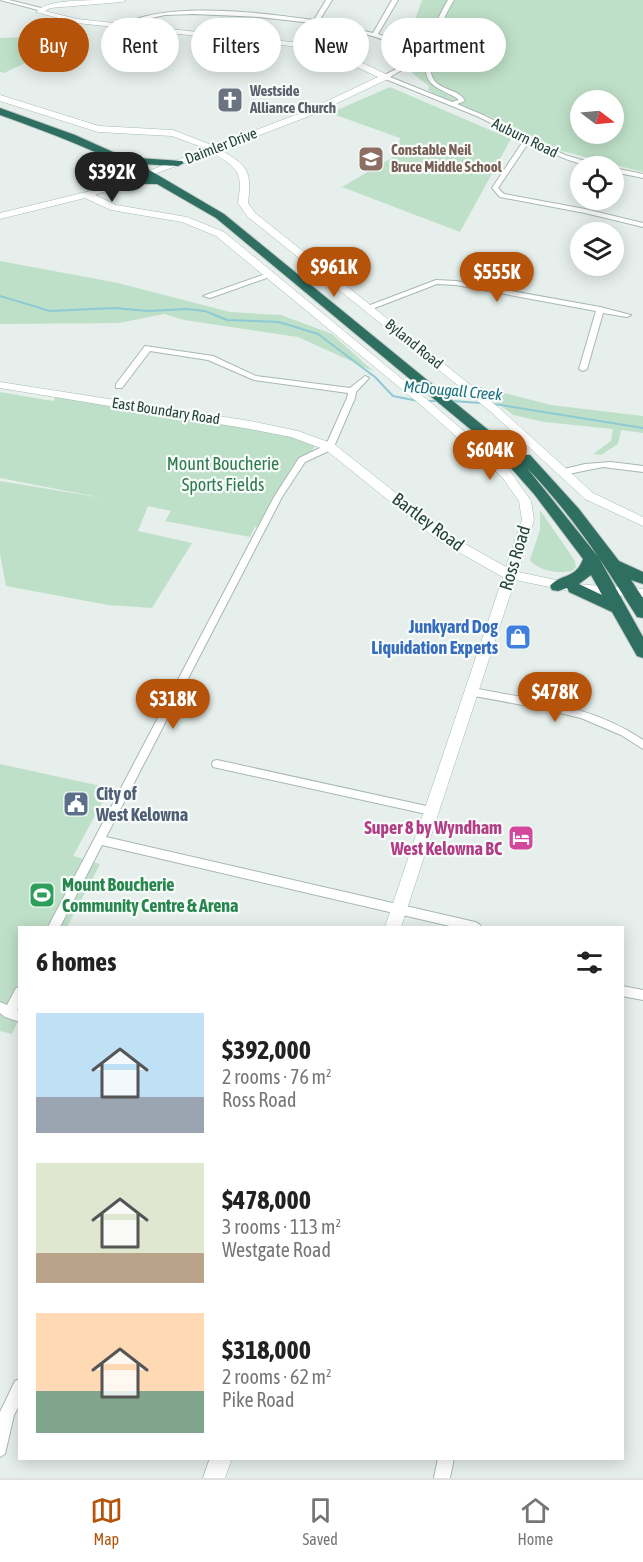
<!DOCTYPE html>
<html lang="en">
<head>
<meta charset="utf-8">
<style>
	:root { --surface:#fff; --page:#f6f6f6; --text:#222; --muted:#767676; --line:#e0e0e0; --accent:#b45309 }
	body { margin:0; font-family:"Asap Condensed",sans-serif; background:var(--page); color:var(--text); height:100vh; display:flex; flex-direction:column; font-size:22px; white-space:nowrap }
	* { box-sizing:border-box; margin:0 }
	p { font-size:20px; color:var(--muted) }
	.icon { flex:none; width:33px; height:33px; fill:none; stroke:currentColor; stroke-width:2; stroke-linecap:round; stroke-linejoin:round }
	.map { position:relative; flex:1; overflow:hidden }
	.panel { position:absolute; left:18px; top:926px; width:606px; height:534px; display:flex; flex-direction:column; background:var(--surface); border-radius:0px; box-shadow:0 3px 15px #0003 }
	.panel>* { flex:none }
	.banner { position:absolute; left:18px; top:18px; width:608px; height:54px; display:flex; gap:12px }
	.needle { width:39px; rotate:106deg }
	.buttons { position:absolute; left:570px; top:90px; display:grid; gap:12px }
	.buttons a { display:grid; place-items:center; width:54px; height:54px; border-radius:50%; background:var(--surface); box-shadow:0 3px 15px #0003; font-size:30px }
	.price { position:absolute; translate:-50% -51px; padding:0 14px; border-radius:21px; background:var(--accent); color:#fff; font-size:20px; line-height:39px; filter:drop-shadow(0 2px 3px #0008) }
	.price::after { content:''; position:absolute; left:50%; top:36px; width:18px; height:14px; margin-left:-9px; background:inherit; clip-path:polygon(0 0,100% 0,50% 100%) }
	.price.selected { background:#222; color:#fff }
	ul { padding:0; list-style:none }
	li { display:flex; align-items:center; gap:18px; height:150px; padding:0 18px }
	li span { display:grid; place-items:center; flex:none; width:168px; height:120px; border-radius:0px; color:#555 }
	li>.icon { margin-inline-start:auto }
	span .icon { width:72px; height:72px; fill:#fffc; stroke-width:1 }
	li b { font-size:26px }
	h2 { display:flex; justify-content:space-between; align-items:center; height:72px; padding:0 18px; font-size:26px }
	.pill { padding:0 21px; border-radius:27px; background:var(--surface); box-shadow:0 3px 15px #0003; font-size:21px; line-height:54px }
	.pill.selected { background:var(--accent); color:#fff }
	.tabs { display:flex; justify-content:space-around; align-items:center; height:84px; border-top:2px solid var(--line); background:var(--surface); font-size:16px; color:var(--muted) }
	.tabs a { display:grid; justify-items:center; gap:3px }
	.tabs .selected { color:var(--accent) }
	.map>svg:first-child { display:block }
	.green { fill:#bfe0c8; fill-rule:evenodd }
	.lines { fill:none; stroke-linecap:round; stroke-linejoin:round }
	.stream { stroke:#8ec9d4; stroke-width:2 }
	.street-casing { stroke:#a8b8b2; stroke-width:2 }
	.secondary-casing { stroke:#a4bbb3; stroke-width:1 }
	.highway-casing { stroke:#c2cac8; stroke-width:2 }
	.street { fill:#fff; fill-rule:evenodd }
	.secondary { fill:#fff; fill-rule:evenodd }
	.highway { fill:#2f6f62; fill-rule:evenodd }
	.labels { text-anchor:middle; stroke-width:4.5; stroke-linejoin:round; paint-order:stroke }
	.far-worship-label { font-size:15px; font-weight:bold; fill:#5b616d; stroke:#f7fbf9; text-anchor:start }
	.far-street-label { font-size:15px; fill:#24423a; stroke:#f7fbf9 }
	.far-education-label { font-size:15px; font-weight:bold; fill:#785e54; stroke:#f7fbf9; text-anchor:start }
	.far-water-label { font-size:16px; font-style:italic; fill:#1c6f80; stroke:#f7fbf9 }
	.park-label { font-size:18px; fill:#2d7a4b; stroke:#f7fbf9 }
	.street-label { font-size:18px; fill:#24423a; stroke:#f7fbf9 }
	.shop-label { font-size:18px; font-weight:bold; fill:#366cbe; stroke:#f7fbf9; text-anchor:end }
	.service-label { font-size:18px; font-weight:bold; fill:#4e5e75; stroke:#f7fbf9; text-anchor:start }
	.hotel-label { font-size:18px; font-weight:bold; fill:#b23c85; stroke:#f7fbf9; text-anchor:end }
	.leisure-label { font-size:18px; font-weight:bold; fill:#27864d; stroke:#f7fbf9; text-anchor:start }
</style>
</head>
<body>
<div class="map">
<svg width="643" height="1478" viewBox="0 0 643 1478">
	<rect width="100%" height="100%" fill="#e6efeb"/>
	<g class="green">
		<path d="M422 0H643V172L562 151 487 115C467 113 445 101 428 90L429 86 412 73 404 55 408 50 409 36ZM580 100H614V134H580Z"/>
		<path d="M25 37 20 47 46 53 4 73 0 72V38Z"/>
		<path d="M390 87 511 139 460 232 342 187 398 154 400 138 330 113Z"/>
		<path d="M0 261 118 283 230 312 281 315 332 334 373 371 298 337 184 320 164 314 119 323 0 324Z"/>
		<path d="M476 386 551 405 643 416V433L621 430 618 444 601 455 593 454 611 441 613 429 544 422 513 415Z"/>
		<path d="M0 392 53 401 59 392 251 423 317 444 275 495 259 527H255L250 537 165 521 171 511 148 506 138 531 192 543 152 608 108 605 6 586 0 554V481L103 498 0 478Z"/>
		<path d="M540 510 575 561 576 567 572 571C559 574 539 571 530 560L540 530Z"/>
		<path d="M0 764 110 788 73 856 100 864 67 927H20L19 1019 12 1034 0 1031Z"/>
	</g>
	<g class="lines">
		<g class="stream">
			<path d="M0 296 50 311 114 308 148 311 186 309 205 311 227 320 279 322 318 334 375 377 393 396 418 401"/>
			<path d="M425 401H439"/>
			<path d="M452 401 481 403"/>
			<path d="M494 404 643 428"/>
		</g>
		<g class="street-casing">
			<g id="street">
				<path d="M0 0H9L45 9 42 11Z"/>
				<path d="M326 0H332L319 21 373 33 392 0H398L378 34 418 50 409 66 390 77 452 102 459 100C451 93 439 91 431 83 415 66 438 16 448 0H454C444 15 422 64 434 80 442 91 459 89 465 101L457 104 483 115 565 155 602 166C579 168 550 152 529 142L498 188 504 194 585 209 643 223V227L585 213 500 197 492 188 524 140 479 117 383 78V76L405 64 412 51C381 37 351 29 317 23L303 46 301 47 298 45 312 23 259 17 194 14 165 15 142 20 124 28 121 26C163 0 265 13 314 20Z"/>
				<path d="M614 168 643 174V178L614 172Z"/>
				<path d="M268 273 275 275 210 298 203 296Z"/>
				<path d="M436 280 456 281 600 307 631 315 627 317 603 313 587 369 583 371 579 369 596 311 456 285 437 284 372 309 365 307Z"/>
				<path d="M145 346 213 356 256 376 350 388 365 376 369 378 356 392 355 398 333 449 305 462 282 497 106 837 475 922 479 924 481 927H454L102 845 60 927H48L274 497 299 458 326 445 347 398 348 393 254 380 208 360 150 351 122 388H116V384Z"/>
				<path d="M611 462 643 466V472L603 467 563 475 559 472 560 470 585 464Z"/>
				<path d="M473 688C532 700 592 705 643 740V749L621 735 581 718 539 708 469 695 468 692 469 689Z"/>
				<path d="M217 760 431 807 435 808 437 811 435 814 431 815 213 767 212 764 213 761Z"/>
				<path d="M622 986 643 990V1000L622 996Z"/>
				<path d="M20 987V1005L17 1010 20 1011V1022L5 1017 0 1013V1002L7 1005 16 988Z"/>
				<path d="M20 1379V1404L14 1415 5 1454 0 1457V1412L15 1381Z"/>
				<path d="M438 1458H454L450 1478H434Z"/>
			</g>
		</g>
		<g class="secondary-casing">
			<g id="secondary">
				<path d="M94 0H126L122 2 50 8 45 11 77 19 301 43 354 59 388 75V79L312 115 221 150C248 166 252 171 248 203L255 213 498 407 593 493 643 517V526L585 499 490 411 248 217 238 203C243 172 239 169 213 153L95 195 116 205 187 217 224 232 430 402 510 471 531 501 534 520 518 572 575 584 643 589V597L575 592 515 580 401 927H385L503 577 439 541 326 450 291 437 250 429 0 388V382L250 421 298 431 334 444 449 535 506 567 522 520 519 501 502 477 422 406 216 236 182 222 111 210 85 198 0 219V213L103 188 207 149 172 136 98 132 0 101V95L99 126 173 130 214 146 306 111 378 77 348 63 300 47 77 23 36 12C46 0 78 1 94 0Z"/>
				<path d="M210 1458H232L225 1478H203Z"/>
			</g>
		</g>
		<g class="highway-casing">
			<path id="highway" d="M0 108 75 135 133 161 138 158 182 161 184 163 178 166 139 164 224 214 503 442 518 459 520 455H530L579 509 619 561 643 572V584L631 580 643 598V618L637 617C602 561 573 516 527 468L599 558 643 637V658L637 656 612 612 569 592 567 588 558 591 552 590 550 586C561 573 575 580 583 559L534 494 493 448 216 218 157 184H123V180L146 178C100 151 50 133 0 115ZM591 575 602 595 579 584Z"/>
		</g>
		<use href="#street" class="street"/>
		<use href="#secondary" class="secondary"/>
		<use href="#highway" class="highway"/>
	</g>
	<defs>
		<g id="church-square" transform="scale(1.35)"><rect x="-9" y="-9" width="18" height="18" rx="4" fill="#6b7280" stroke="#f7fbf9"/><path d="M-1.2-6h2.4v3.5h3.3v2.4h-3.3V6h-2.4V-.1h-3.3v-2.4h3.3Z" fill="#fff"/></g>
		<g id="school-square" transform="scale(1.35)"><rect x="-9" y="-9" width="18" height="18" rx="4" fill="#8d6e63" stroke="#f7fbf9"/><path d="M0-5L7-2L0 1L-7-2ZM-4 1L0 2.5L4 1V4Q0 6-4 4Z" fill="#fff"/></g>
		<g id="shop-square" transform="scale(1.35)"><rect x="-9" y="-9" width="18" height="18" rx="4" fill="#3f7fe0" stroke="#f7fbf9"/><path d="M-5-2.5h2.3a2.7 3.5 0 0 1 5.4 0H5L5.5 6h-11ZM-1.5-2.5h3a1.5 2.3 0 0 0-3 0Z" fill="#fff"/></g>
		<g id="civic-square" transform="scale(1.35)"><rect x="-9" y="-9" width="18" height="18" rx="4" fill="#5c6f8a" stroke="#f7fbf9"/><path d="M-.6-6.5H3V-4.5H.6V-3L4-1V1h2V6H-6V1h2V-1L-.6-3ZM-1.2 2.5V6h2.4V2.5Z" fill="#fff"/></g>
		<g id="hotel-square" transform="scale(1.35)"><rect x="-9" y="-9" width="18" height="18" rx="4" fill="#d1479c" stroke="#f7fbf9"/><path d="M-6-4.5h1.5V1H6V5H4.5V3h-9V5H-6ZM-4 0a1.8 1.8 0 1 1 3.6 0ZM.5 0V-2.5h3Q6-2.5 6 0Z" fill="#fff"/></g>
		<g id="stadium-square" transform="scale(1.35)"><rect x="-9" y="-9" width="18" height="18" rx="4" fill="#2e9e5b" stroke="#f7fbf9"/><path d="M0-5a6.5 5 0 1 0 0 10a6.5 5 0 1 0 0-10ZM-3.5-1.8h7v3.6h-7Z" fill="#fff"/></g>
	</defs>
	<g fill-rule="evenodd">
		<use href="#church-square" x="230" y="100"/>
		<use href="#school-square" x="371" y="159"/>
		<use href="#shop-square" x="518" y="637"/>
		<use href="#civic-square" x="76" y="804"/>
		<use href="#hotel-square" x="521" y="838"/>
		<use href="#stadium-square" x="42" y="895"/>
	</g>
	<g class="labels">
		<g class="far-worship-label">
			<text x="250" y="96">Westside<tspan x="250" dy="17">Alliance Church</tspan></text>
		</g>
		<g class="far-street-label">
			<text transform="translate(525 138) rotate(26)" y="5">Auburn Road</text>
			<text transform="translate(221 146) rotate(-21)" y="5">Daimler Drive</text>
			<text transform="translate(414 344) rotate(39)" y="5">Byland Road</text>
			<text transform="translate(166 411) rotate(9)" y="5">East Boundary Road</text>
		</g>
		<g class="far-education-label">
			<text x="391" y="155">Constable Neil<tspan x="391" dy="17">Bruce Middle School</tspan></text>
		</g>
		<g class="far-water-label">
			<text transform="translate(453 390) rotate(5)" y="6">McDougall Creek</text>
		</g>
		<g class="park-label">
			<text x="223" y="470">Mount Boucherie<tspan x="223" dy="21">Sports Fields</tspan></text>
		</g>
		<g class="street-label">
			<text transform="translate(428 522) rotate(37)" y="6">Bartley Road</text>
			<text transform="translate(515 558) rotate(-73)" y="6">Ross Road</text>
		</g>
		<g class="shop-label">
			<text x="498" y="633">Junkyard Dog<tspan x="498" dy="21">Liquidation Experts</tspan></text>
		</g>
		<g class="service-label">
			<text x="96" y="800">City of<tspan x="96" dy="21">West Kelowna</tspan></text>
		</g>
		<g class="hotel-label">
			<text x="502" y="834">Super 8 by Wyndham<tspan x="502" dy="21">West Kelowna BC</tspan></text>
		</g>
		<g class="leisure-label">
			<text x="62" y="891">Mount Boucherie<tspan x="62" dy="21">Community Centre &amp; Arena</tspan></text>
		</g>
	</g>
</svg>
<div class="buttons">
<a><svg class="needle" viewBox="-14 -14 28 28"><path d="M0-13l5 13h-10z" fill="#e53935"/><path d="M0 13l5-13h-10z" fill="#767676"/></svg></a>
<a><svg class="icon" aria-label="locate" viewBox="0 0 24 24"><circle cx="12" cy="12" r="6"/><path d="M12 2v4M12 18v4M2 12h4M18 12h4"/></svg></a>
<a><svg class="icon" aria-label="layers" viewBox="0 0 24 24"><path d="M12 4l9 5-9 5-9-5zM3 14l9 5 9-5"/></svg></a>
</div>
<b class="price selected" style="left:112px;top:203px">$392K</b>
<b class="price" style="left:334px;top:298px">$961K</b>
<b class="price" style="left:497px;top:303px">$555K</b>
<b class="price" style="left:490px;top:481px">$604K</b>
<b class="price" style="left:555px;top:723px">$478K</b>
<b class="price" style="left:173px;top:730px">$318K</b>
<div class="banner">
<a class="pill selected">Buy</a>
<a class="pill">Rent</a>
<a class="pill">Filters</a>
<a class="pill">New</a>
<a class="pill">Apartment</a>
</div>
<section class="panel">
<h2>6 homes<svg class="icon" aria-label="filters" viewBox="0 0 24 24"><path d="M4 7h16M4 17h16"/><circle cx="9" cy="7" r="2"/><circle cx="15" cy="17" r="2"/></svg></h2>
<ul>
<li><span style="background:linear-gradient(#bfe0f5 70%,#9aa5b1 0)"><svg class="icon" aria-label="home" viewBox="0 0 24 24"><path d="M3 11l9-7 9 7M6 9v11h12V9"/></svg></span><div><b>$392,000</b><p>2 rooms · 76 m²</p><p>Ross Road</p></div></li>
<li><span style="background:linear-gradient(#dfe7d0 75%,#b9a48a 0)"><svg class="icon" aria-label="home" viewBox="0 0 24 24"><path d="M3 11l9-7 9 7M6 9v11h12V9"/></svg></span><div><b>$478,000</b><p>3 rooms · 113 m²</p><p>Westgate Road</p></div></li>
<li><span style="background:linear-gradient(#ffd9b3 65%,#7fa58c 0)"><svg class="icon" aria-label="home" viewBox="0 0 24 24"><path d="M3 11l9-7 9 7M6 9v11h12V9"/></svg></span><div><b>$318,000</b><p>2 rooms · 62 m²</p><p>Pike Road</p></div></li>
</ul>
</section>
</div>
<nav class="tabs">
<a class="selected"><svg class="icon" aria-label="map" viewBox="0 0 24 24"><path d="M3 6l6-2 6 2 6-2v14l-6 2-6-2-6 2zM9 4v14M15 6v14"/></svg>Map</a>
<a><svg class="icon" aria-label="saved" viewBox="0 0 24 24"><path d="M7 4h10v16l-5-4-5 4z"/></svg>Saved</a>
<a><svg class="icon" aria-label="home" viewBox="0 0 24 24"><path d="M3 11l9-7 9 7M6 9v11h12V9"/></svg>Home</a>
</nav>
</body>
</html>
